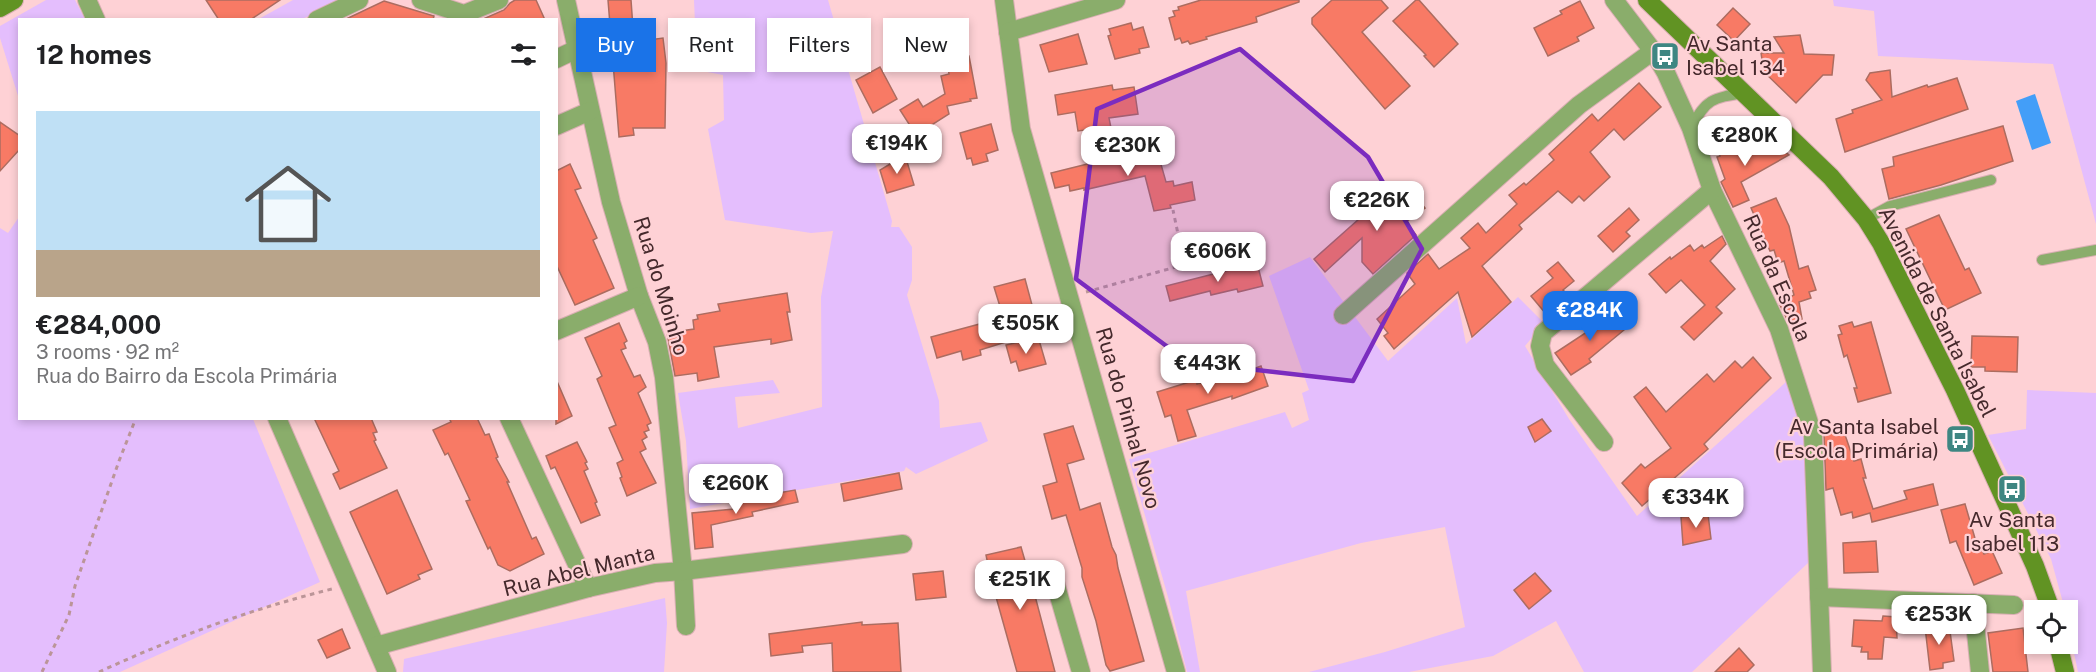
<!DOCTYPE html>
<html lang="en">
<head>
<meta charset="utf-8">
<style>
	:root { --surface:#fff; --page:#f2f2f2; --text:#202124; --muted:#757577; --line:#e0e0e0; --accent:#1a73e8 }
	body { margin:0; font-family:"Public Sans",sans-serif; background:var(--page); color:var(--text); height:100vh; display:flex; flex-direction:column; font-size:22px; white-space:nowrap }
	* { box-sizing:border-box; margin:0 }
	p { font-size:20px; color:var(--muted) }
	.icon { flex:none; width:33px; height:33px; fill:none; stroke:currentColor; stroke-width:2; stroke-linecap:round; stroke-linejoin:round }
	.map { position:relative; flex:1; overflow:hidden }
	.panel { position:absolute; left:18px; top:18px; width:540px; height:402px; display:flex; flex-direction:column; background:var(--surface); border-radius:0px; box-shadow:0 3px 9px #0003 }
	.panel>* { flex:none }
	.hud { position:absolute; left:576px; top:18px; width:570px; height:54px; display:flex; gap:12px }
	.fabs { position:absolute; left:2024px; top:600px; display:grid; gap:12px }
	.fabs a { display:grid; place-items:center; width:54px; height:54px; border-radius:0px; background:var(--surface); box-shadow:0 3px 9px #0003; font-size:30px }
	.price { position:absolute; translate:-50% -51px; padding:0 14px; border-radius:12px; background:#fff; color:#222; font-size:20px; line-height:39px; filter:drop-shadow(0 2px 3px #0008) }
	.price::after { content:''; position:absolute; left:50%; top:36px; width:18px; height:14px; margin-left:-9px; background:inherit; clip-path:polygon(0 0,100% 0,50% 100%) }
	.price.current { background:var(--accent); color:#fff }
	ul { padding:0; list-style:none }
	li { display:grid; align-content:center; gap:12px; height:318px; padding:0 18px }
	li+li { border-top:2px solid var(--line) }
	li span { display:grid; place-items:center; height:186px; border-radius:0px; color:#555 }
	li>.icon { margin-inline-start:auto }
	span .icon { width:108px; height:108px; fill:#fffc; stroke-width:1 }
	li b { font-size:26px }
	h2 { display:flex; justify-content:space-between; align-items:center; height:72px; padding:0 18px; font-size:26px }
	.pill { padding:0 21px; border-radius:0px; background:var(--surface); box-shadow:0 3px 9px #0003; font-size:21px; line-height:54px }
	.pill.current { background:var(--accent); color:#fff }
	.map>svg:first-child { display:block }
	.green { fill:#e4befd }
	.water { fill:#439ef8 }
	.building { fill:#f87a65; stroke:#ac6c60; stroke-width:1.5 }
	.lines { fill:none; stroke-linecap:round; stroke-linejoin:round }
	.lane-casing { stroke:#d9afb3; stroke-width:12 }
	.street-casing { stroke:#d9afb3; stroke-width:20 }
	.secondary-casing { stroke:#d9afb3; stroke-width:20 }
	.path { stroke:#bb9598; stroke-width:3; stroke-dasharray:4.5 4.5; stroke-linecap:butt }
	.lane { stroke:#8aad6b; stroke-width:10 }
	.street { stroke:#8aad6b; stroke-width:18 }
	.secondary { stroke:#619323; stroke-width:18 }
	.marked { fill:#7b2cbf; fill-opacity:0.2; stroke:#7b2cbf; stroke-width:4.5; stroke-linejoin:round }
	.labels { text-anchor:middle; stroke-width:4.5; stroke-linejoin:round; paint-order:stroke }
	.poi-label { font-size:21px; fill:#45292c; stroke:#fed1d5; text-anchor:start }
	.street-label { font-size:21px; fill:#45292c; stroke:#fed1d5 }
</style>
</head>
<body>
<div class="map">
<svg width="2096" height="672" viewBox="0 0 2096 672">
	<rect width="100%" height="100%" fill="#fed1d5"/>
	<g class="green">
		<path d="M46 0H75L85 19 20 20 19 99 0 38V26Z"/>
		<path d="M293 0H344L302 19 257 20Z"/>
		<path d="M694 0H828L892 221 891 227H899L912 247V280L907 295 939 401 940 428 981 422 988 441 916 474 906 467 904 471 690 509 686 441 678 393 773 380 780 393 735 397 738 428 822 407 821 297 833 231 811 233 725 220 708 129 724 120 723 75 697 70Z"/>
		<path d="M1833 0H2096V224L2053 64 1878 56 1874 11 1834 6Z"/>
		<path d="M19 217 20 418 253 419 320 582 120 672H0V228L8 233Z"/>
		<path d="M1310 257 1388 361 1457 298 1466 344 1518 297 1544 323 1525 346 1569 419 1637 516 1786 382 1804 439 1809 562 1692 672H1584L1556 621 1493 656 1409 672H1309L1385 652 1465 627 1445 527 1361 543 1186 591 1200 672H1187L1168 597 1129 459 1285 412 1292 428 1309 420 1302 393 1309 390 1269 276Z"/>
		<path d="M2027 390 2096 393V672H2078L2067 620V610H2065L2051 559 1988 435 2026 429Z"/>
		<path d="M665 598 667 623 664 672H403L404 659Z"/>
	</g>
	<g class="water">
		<path d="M2035 94 2051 143 2032 150 2016 101Z"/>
		<path d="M1738 125 1743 136 1714 148 1709 137Z"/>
	</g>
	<g class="building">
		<path d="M206 0H280L250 20H219Z"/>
		<path d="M515 0H536L545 20H481L504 10 510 3Z"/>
		<path d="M608 0H631L634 42 663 38 666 63 665 128H633L634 135 619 137Z"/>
		<path d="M1201 0H1299V2L1256 17 1257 22 1206 37 1207 39 1190 44 1188 41 1182 43 1180 38 1175 40 1169 18 1175 16 1173 11 1179 10 1178 7Z"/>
		<path d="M1332 0H1381L1388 8 1362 32 1410 86 1385 109 1312 24V18Z"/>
		<path d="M1416 0H1419L1458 44 1434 67 1424 56 1426 55 1393 21Z"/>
		<path d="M384 1 434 16 433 20H344Z"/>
		<path d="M1580 1 1594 28 1577 37 1579 41 1548 56 1534 28 1562 14 1560 11Z"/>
		<path d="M1733 8 1750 24 1734 41 1717 25Z"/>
		<path d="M1131 23 1133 30 1143 27 1149 47 1139 49 1140 53 1115 59 1108 36 1111 35 1109 29Z"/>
		<path d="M1078 34 1087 64 1049 72 1040 45Z"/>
		<path d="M1800 35 1804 54 1834 55 1832 75H1823L1796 103 1764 72 1761 53H1784L1774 37Z"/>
		<path d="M969 56 977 98 970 99 971 101 947 106 949 114 916 135 900 110 918 99 923 107 945 94 941 76 949 74 947 60Z"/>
		<path d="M880 67 897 99 873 113 856 80Z"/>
		<path d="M1890 70 1892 97 1927 85 1928 87 1957 78 1968 109 1845 152 1836 119 1853 113 1852 110 1882 100 1866 80 1870 73Z"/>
		<path d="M1639 83 1661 107 1624 140 1614 129 1590 152 1610 177 1584 201 1579 196 1572 203 1558 191 1519 225 1522 229 1482 266 1511 302 1472 337 1458 292 1394 349 1384 336 1388 333 1377 319 1415 284 1407 273 1428 254 1439 269 1470 248 1461 238 1478 223 1486 233 1517 204 1509 195 1524 183 1526 185 1554 160 1549 154 1592 114 1598 121Z"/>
		<path d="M1112 85 1113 90 1134 87 1138 114 1109 118 1111 128 1092 131V129L1078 131 1075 112 1058 115 1055 95Z"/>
		<path d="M0 122 20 136V149L0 171Z"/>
		<path d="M991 124 998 150 986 154 988 161 973 165 971 158 967 159 960 133Z"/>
		<path d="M2003 126 2013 161 1941 185 1889 199 1882 169 1894 166 1893 157Z"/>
		<path d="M1735 141 1739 149 1747 146 1750 153 1774 143 1789 155 1741 182 1749 200 1733 207 1721 182 1725 179 1717 157 1720 156 1717 148Z"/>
		<path d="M1156 147 1166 182 1173 181 1174 186 1192 182 1195 200 1170 205 1171 208 1154 211 1145 176 1084 190V188L1070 191 1069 185 1055 188 1051 173Z"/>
		<path d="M905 155 914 185 887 193 880 170Z"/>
		<path d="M570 164 581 188 575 190 597 238 593 240 614 288 575 305 556 264V171Z"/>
		<path d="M1407 185 1425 208 1406 222 1416 235 1373 274 1362 262V238L1325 272 1314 259 1377 203 1378 205 1391 195 1392 197Z"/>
		<path d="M1776 198 1789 226 1799 269 1808 266 1816 290 1809 292 1811 298 1799 302 1802 319 1789 323 1779 303 1794 295 1784 261 1778 263 1774 250 1770 251 1751 208Z"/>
		<path d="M1629 208 1639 220 1626 232 1630 236 1613 252 1598 236Z"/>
		<path d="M1939 215 1965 270 1969 268 1981 293 1945 310 1906 229Z"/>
		<path d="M1722 236 1726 244 1710 261 1735 289 1716 307 1722 313 1694 340 1681 327 1705 305 1681 280 1666 293 1649 274 1670 257 1671 259 1690 245 1694 251 1702 245 1704 248Z"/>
		<path d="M1558 262 1574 281 1563 290 1568 295 1546 314 1531 296 1553 278 1547 271Z"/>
		<path d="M1257 263 1263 286 1238 292 1237 289 1211 295 1210 291 1170 301 1166 286Z"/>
		<path d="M1025 279 1032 305 1002 313 994 287Z"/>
		<path d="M787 293 790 312H787L792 340 771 344V339L714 347 719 377 698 381 697 373 675 376 667 333 694 329 693 320 698 319 697 315 720 311 718 304Z"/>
		<path d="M1607 308 1624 330 1589 359 1591 362 1571 375 1555 353 1590 330 1586 325Z"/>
		<path d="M1002 318 1009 341 980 350 981 355 963 360 961 351 937 358 931 337Z"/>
		<path d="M1852 322 1854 327 1871 322 1891 393 1858 402 1854 388H1857L1847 355 1844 357 1838 335 1842 334 1839 326Z"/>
		<path d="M619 323 627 341 624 343 626 348 621 350 634 377 640 375 646 387 638 393 651 423 647 425 649 430 644 432 647 437 642 440 646 449 640 452 656 483 627 496 620 478 622 477 617 463 623 460 609 428 616 425 597 379 602 376 585 338Z"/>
		<path d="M1972 336 2018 337 2017 372 1985 371V367H1971Z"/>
		<path d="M1039 340 1046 364 1019 371 1016 361 1011 363 1006 345 1023 341 1024 344Z"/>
		<path d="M1753 357 1771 378 1704 444 1708 449 1642 506 1622 483 1641 464 1645 468 1671 448 1634 397 1646 387 1666 412 1707 374 1714 382 1735 361 1742 368Z"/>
		<path d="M1251 363 1253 369 1261 366 1268 386 1232 399V396L1187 410 1196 436 1178 441 1171 415 1165 417 1157 392 1196 380 1197 384 1225 375 1224 371Z"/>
		<path d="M556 379 572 416 556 424Z"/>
		<path d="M314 418H371L377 432 373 433 376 440 374 441 387 468 340 489 333 474 339 471Z"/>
		<path d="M449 418H477L485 435 489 434 498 457 496 458 509 482H507L532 539 536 537 544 554 510 571 498 565 490 547 488 549 466 501 470 500 448 453 445 455 433 430 451 422Z"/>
		<path d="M1542 419 1551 431 1535 442 1528 427Z"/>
		<path d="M1073 426 1084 459 1067 464 1080 510 1100 503 1112 547 1116 555 1118 568 1144 661 1110 671 1106 665 1096 621 1082 577V568L1066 515 1052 519 1043 486 1057 482 1044 434Z"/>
		<path d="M1843 429 1854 461 1861 459 1866 478H1863L1873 509 1907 499 1904 491 1933 484 1938 505 1872 522 1870 513 1853 518 1852 512 1841 515 1833 488 1826 490 1824 434Z"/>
		<path d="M577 442 587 462 585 463 588 469 584 471 597 502 595 503 600 515 581 523 555 467 551 469 546 456Z"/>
		<path d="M899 473 902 489 844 501 841 484Z"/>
		<path d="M397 490 432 569 418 575 420 579 387 594 350 512Z"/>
		<path d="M795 490 798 502 752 512 753 516 711 525 713 547 695 549 692 513 734 509 733 501Z"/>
		<path d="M1965 504 1979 552 1982 550 1984 554 1992 551 2002 573 1974 585 1956 541 1950 543 1941 510Z"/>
		<path d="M1708 514 1711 539 1683 545 1681 517Z"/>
		<path d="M1876 541 1878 572 1844 573 1843 543Z"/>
		<path d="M1021 547 1034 592 1055 672H1017L991 579 986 555Z"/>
		<path d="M943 571 946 597 916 600 913 574Z"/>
		<path d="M1535 573 1551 591 1529 609 1514 590Z"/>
		<path d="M1883 616 1896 617 1897 638 1884 637 1882 659H1868V652H1861L1862 647 1852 646 1854 620 1882 621Z"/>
		<path d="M862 622V625L898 623 901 672H833L832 643 802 646 803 652 771 656 769 634Z"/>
		<path d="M1949 624 1954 661 1943 663V668L1930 670 1925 627Z"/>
		<path d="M2023 628 2028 672H1993L1988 633Z"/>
		<path d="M342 629 350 648 327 658 318 640Z"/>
		<path d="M1739 648 1754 665 1747 672H1715Z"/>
	</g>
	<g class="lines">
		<g class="lane-casing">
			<g id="lane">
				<path d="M1691 128C1706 99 1712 98 1744 93"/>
				<path d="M1866 219 1890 206 1991 180"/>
				<path d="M2042 260 2096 250"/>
			</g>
		</g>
		<g class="street-casing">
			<g id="street">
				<path d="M87 0 96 20"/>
				<path d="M421 0 464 14 499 0"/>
				<path d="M566 0 611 202 639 296 657 342 664 377 683 571 686 626"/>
				<path d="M1004 0 1021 129 1176 672"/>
				<path d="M1614 0 1653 51 1666 73 1691 128 1712 190 1779 329 1813 435 1822 672"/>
				<path d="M317 20 359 0"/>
				<path d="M1008 32 1116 0"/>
				<path d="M556 59 577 49"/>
				<path d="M556 126 590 111"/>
				<path d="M1343 315 1579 105 1653 51"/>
				<path d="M556 331 639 296"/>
				<path d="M277 418 387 672"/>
				<path d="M509 418 588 588"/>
				<path d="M1604 442 1545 365 1540 346 1543 333 1712 190"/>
				<path d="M1052 572 1081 672"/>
				<path d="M1819 597 2014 605"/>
				<path d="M1973 603 1980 672"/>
				<path d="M376 646 588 588 655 573 683 571 903 544"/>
			</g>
		</g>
		<g class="secondary-casing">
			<g id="secondary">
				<path d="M1647 0 1831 177 1866 219 1881 243 1955 390 2035 566 2051 610"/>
				<path d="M0 8 14 0"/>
				<path d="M2058 644 2065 672"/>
			</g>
		</g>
		<g class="path">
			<path d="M1086 292 1183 265V258L1173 210"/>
			<path d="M42 672 69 615 75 586 119 461 136 418"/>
			<path d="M99 672C175 637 251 609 332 589"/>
		</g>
		<use href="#lane" class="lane"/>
		<use href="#street" class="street"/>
		<use href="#secondary" class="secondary"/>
	</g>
	<path class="marked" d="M1240 49 1368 157 1422 249 1353 381 1188 362 1076 279 1097 109Z"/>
	<defs>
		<g id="bus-square" transform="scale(1.5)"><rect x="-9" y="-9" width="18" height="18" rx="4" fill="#3e8682" stroke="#fed1d5"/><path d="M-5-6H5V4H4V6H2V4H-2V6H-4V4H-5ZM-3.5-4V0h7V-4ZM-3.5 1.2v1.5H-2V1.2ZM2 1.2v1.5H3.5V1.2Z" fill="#fff"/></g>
	</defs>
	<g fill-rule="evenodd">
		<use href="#bus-square" x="1665" y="56"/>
		<use href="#bus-square" x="1960" y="439"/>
		<use href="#bus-square" x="2012" y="489"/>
	</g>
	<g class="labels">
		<g class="poi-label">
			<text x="1686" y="51">Av Santa<tspan x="1686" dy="24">Isabel 134</tspan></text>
			<text x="1939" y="434" text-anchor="end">Av Santa Isabel<tspan x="1939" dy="24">(Escola Primária)</tspan></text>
			<text x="2012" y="527" text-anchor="middle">Av Santa<tspan x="2012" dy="24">Isabel 113</tspan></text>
		</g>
		<g class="street-label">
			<text transform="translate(1777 278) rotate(66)" y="7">Rua da Escola</text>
			<text transform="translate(661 286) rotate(73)" y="7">Rua do Moinho</text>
			<text transform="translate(1937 312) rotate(63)" y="7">Avenida de Santa Isabel</text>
			<text transform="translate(1128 418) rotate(74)" y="7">Rua do Pinhal Novo</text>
			<text transform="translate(579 571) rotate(-14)" y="7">Rua Abel Manta</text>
		</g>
	</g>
</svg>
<div class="fabs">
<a><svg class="icon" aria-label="locate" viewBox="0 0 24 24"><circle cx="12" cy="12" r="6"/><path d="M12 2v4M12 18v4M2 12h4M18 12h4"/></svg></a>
</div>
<b class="price" style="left:1745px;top:167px">€280K</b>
<b class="price" style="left:897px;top:175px">€194K</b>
<b class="price" style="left:1128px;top:177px">€230K</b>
<b class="price" style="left:1377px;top:232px">€226K</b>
<b class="price" style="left:1218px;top:283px">€606K</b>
<b class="price current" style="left:1590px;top:342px">€284K</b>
<b class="price" style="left:1026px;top:355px">€505K</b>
<b class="price" style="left:1208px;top:395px">€443K</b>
<b class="price" style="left:736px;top:515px">€260K</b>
<b class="price" style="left:1696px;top:529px">€334K</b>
<b class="price" style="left:1020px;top:611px">€251K</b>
<b class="price" style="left:1939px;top:646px">€253K</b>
<div class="hud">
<a class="pill current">Buy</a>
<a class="pill">Rent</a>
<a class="pill">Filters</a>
<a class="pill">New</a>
</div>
<section class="panel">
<h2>12 homes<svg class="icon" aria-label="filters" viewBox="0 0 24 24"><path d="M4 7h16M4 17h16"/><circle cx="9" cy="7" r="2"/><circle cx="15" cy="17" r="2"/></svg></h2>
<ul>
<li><span style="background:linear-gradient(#bfe0f5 75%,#b9a48a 0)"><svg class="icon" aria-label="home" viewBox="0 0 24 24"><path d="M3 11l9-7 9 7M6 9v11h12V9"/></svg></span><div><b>€284,000</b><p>3 rooms · 92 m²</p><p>Rua do Bairro da Escola Primária</p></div></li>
</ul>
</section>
</div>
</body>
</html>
